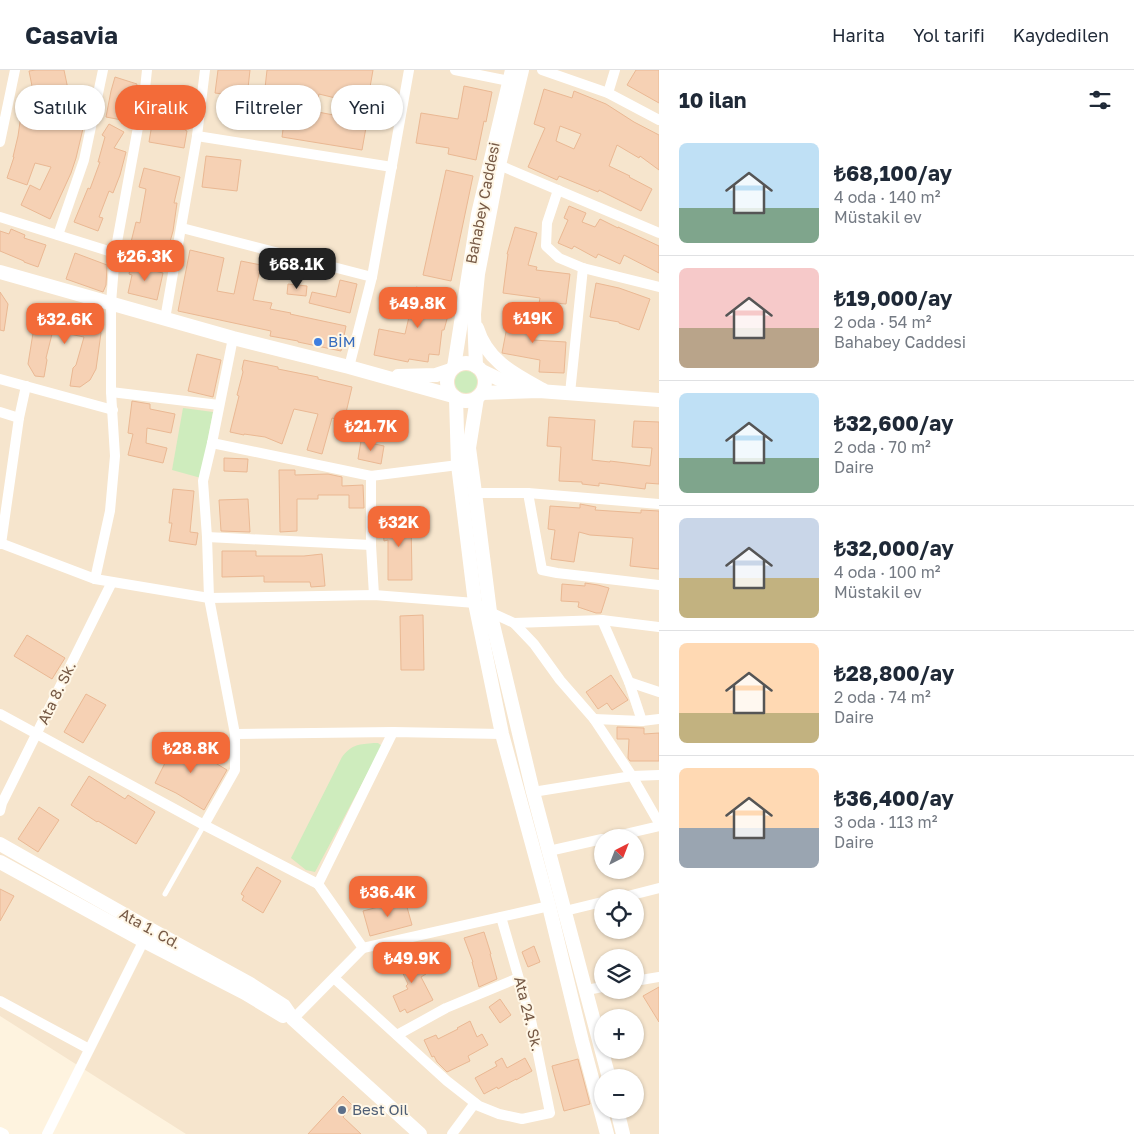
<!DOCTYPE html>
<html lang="tr">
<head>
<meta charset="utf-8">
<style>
	:root { --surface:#fff; --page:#f6f6f7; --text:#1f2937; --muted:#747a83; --line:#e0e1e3; --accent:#f36b39 }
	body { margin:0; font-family:"Golos Text",sans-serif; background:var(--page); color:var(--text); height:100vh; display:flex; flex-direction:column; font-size:19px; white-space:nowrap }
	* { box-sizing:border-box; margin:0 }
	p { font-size:16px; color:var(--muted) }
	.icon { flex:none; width:28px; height:28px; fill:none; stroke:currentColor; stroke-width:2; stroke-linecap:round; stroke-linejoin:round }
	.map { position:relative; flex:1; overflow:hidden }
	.sheet { display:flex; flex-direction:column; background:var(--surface); width:475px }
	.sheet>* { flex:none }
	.guide { position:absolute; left:15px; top:15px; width:475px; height:45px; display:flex; gap:10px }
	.needle { width:32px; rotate:42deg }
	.buttons { position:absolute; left:594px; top:759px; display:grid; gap:10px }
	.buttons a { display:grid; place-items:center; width:50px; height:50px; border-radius:50%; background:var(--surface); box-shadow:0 1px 4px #0004; font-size:25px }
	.price { position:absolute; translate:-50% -42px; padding:0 11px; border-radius:10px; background:var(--accent); color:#fff; font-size:16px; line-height:32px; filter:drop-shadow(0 1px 2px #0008) }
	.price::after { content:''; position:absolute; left:50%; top:30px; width:15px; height:11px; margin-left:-8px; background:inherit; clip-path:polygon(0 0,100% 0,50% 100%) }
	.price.on { background:#222; color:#fff }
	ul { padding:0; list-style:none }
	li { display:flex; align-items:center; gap:15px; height:125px; padding:0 20px }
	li+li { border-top:1px solid var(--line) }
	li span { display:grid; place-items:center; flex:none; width:140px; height:100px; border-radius:8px; color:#555 }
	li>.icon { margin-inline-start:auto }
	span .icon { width:60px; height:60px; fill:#fffc; stroke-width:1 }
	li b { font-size:21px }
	h2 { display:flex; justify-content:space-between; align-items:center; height:60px; padding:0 20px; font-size:21px }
	.pill { padding:0 18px; border-radius:22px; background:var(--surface); box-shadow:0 1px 4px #0004; font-size:18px; line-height:45px }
	.pill.on { background:var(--accent); color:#fff }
	header { display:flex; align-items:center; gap:30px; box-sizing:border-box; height:70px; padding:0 25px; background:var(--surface); border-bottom:1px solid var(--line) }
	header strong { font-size:24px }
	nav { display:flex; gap:28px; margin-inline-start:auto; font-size:18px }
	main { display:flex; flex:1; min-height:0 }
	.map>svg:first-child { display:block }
	.residential { fill:#f6e5cd; fill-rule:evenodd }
	.green { fill:#ceecbd }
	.building { fill:#f6d1b4; stroke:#eab893; fill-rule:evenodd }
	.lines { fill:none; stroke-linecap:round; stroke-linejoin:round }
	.lane { stroke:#fff; stroke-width:5 }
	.street { stroke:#fff; stroke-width:10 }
	.secondary { stroke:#fff; stroke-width:14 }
	.shop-dot { fill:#3f7fe0; stroke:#fff7e7; stroke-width:2 }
	.service-dot { fill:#5c6f8a; stroke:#fff7e7; stroke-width:2 }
	.labels { text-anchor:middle; stroke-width:4; stroke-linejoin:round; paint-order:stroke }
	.street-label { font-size:15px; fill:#765945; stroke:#fff7e7 }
	.shop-label { font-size:15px; fill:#366cbe; stroke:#fff7e7; text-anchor:start }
	.service-label { font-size:15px; fill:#4e5e75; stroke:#fff7e7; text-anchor:start }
</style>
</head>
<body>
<header>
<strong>Casavia</strong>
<nav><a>Harita</a><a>Yol tarifi</a><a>Kaydedilen</a></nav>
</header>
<main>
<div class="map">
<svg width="659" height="1064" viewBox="0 0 659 1064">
	<rect width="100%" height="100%" fill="#fef3df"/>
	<path class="residential" d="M0 0H659V1064H186L0 946ZM602 768H635V800H602ZM602 828H635V860H602ZM602 888H635V920H602ZM602 948H635V980H602ZM602 1008H635V1040H602Z"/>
	<g class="green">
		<circle cx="466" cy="312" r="11"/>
		<path d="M183 338 213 342 201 408 172 400Z"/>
		<path d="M374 673H378L382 676 315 802 306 800 291 788 342 687C353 673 359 675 374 673Z"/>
	</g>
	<g class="building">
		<path d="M36 0H64L69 24 90 29 76 88 71 103 50 149 21 135 30 115 40 120 51 97 35 93 27 115 7 108 14 87H13L18 66 21 45 25 29 35 31 29 1Z"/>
		<path d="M218 0H250L247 27 215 23Z"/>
		<path d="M267 0H373L365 46H368L362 80 282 67 287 29 264 27ZM295 24 318 28 319 24 352 32 349 48 318 42 317 46 293 43Z"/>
		<path d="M636 0H659V33L627 15Z"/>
		<path d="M115 7 137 14 132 31 130 30 127 51 106 47 111 21Z"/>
		<path d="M464 16 492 22 486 52 484 51 476 90 448 84 449 78 416 73 421 43 458 49Z"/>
		<path d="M155 18 187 20 185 60 187 61 184 78 149 72 152 54 153 55Z"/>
		<path d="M544 19 572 28 574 21 606 34 634 52 659 65V100L640 86 639 88 617 75 609 96 630 106 629 107 652 119 641 141 599 120 598 122 559 106 557 110 528 97 545 58 534 54ZM560 56 581 64 574 79 556 71Z"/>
		<path d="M109 54 124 62 114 78 126 82 120 105 113 123 109 121 99 147 103 148 98 161 74 152 88 118 90 119 100 92H98L105 67 102 65Z"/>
		<path d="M206 86 241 90 237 121 202 117Z"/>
		<path d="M144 98 180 107 174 133H177L173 161 168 179 162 178 161 180 131 172 136 152 140 153 146 119 139 117Z"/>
		<path d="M446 100 473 106 451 211 423 205Z"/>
		<path d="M569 136 586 143 582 152 595 157 600 149 618 158V157L659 176V203L624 185 620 194 598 184 596 188 574 176 572 179 558 173 568 150 564 148Z"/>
		<path d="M515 157 537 163 528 195 537 197 536 200 570 204 566 234 555 233 552 247 537 244 540 228 503 223 508 184H507Z"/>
		<path d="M11 159 25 165 24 168 46 175 38 197 24 192V191L0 181V161L9 164Z"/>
		<path d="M190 180 224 188 217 221 234 224 241 191 261 195 253 230 272 233 270 239 291 243 290 244 346 256 341 281 298 272V271L270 266 271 261 178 241Z"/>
		<path d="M75 183 107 195 106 215 103 222 66 209Z"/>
		<path d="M131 195 163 203 157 230 128 223 132 205 129 204Z"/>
		<path d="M340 210 357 214 350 243 309 233 312 222 336 227Z"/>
		<path d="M596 213 619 218 650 229 639 260 619 253V252L590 247Z"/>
		<path d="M288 214 307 216 306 226 287 224Z"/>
		<path d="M416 217 453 227 444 260H442L439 285 429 284 428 292 409 289 408 292 374 285 379 259 405 264Z"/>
		<path d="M0 222 8 234 4 261 0 260Z"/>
		<path d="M47 240 94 252 101 263 96 299 90 310 80 317 70 316 73 298 76 295 84 267 59 262 52 264 46 288 47 290 44 307 35 306 28 294 34 257 37 247Z"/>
		<path d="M510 241 538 246 533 270 566 272 564 303 539 302 540 290 502 283Z"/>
		<path d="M197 284 221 290 213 327 188 321Z"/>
		<path d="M244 290 278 297V299L318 307V309L352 317 344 351 332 348 322 384 307 380 318 344 294 339 282 374 265 367 244 364V365L230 362 239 326 237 325 243 302 242 299Z"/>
		<path d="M132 331 150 334V339L175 344 171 363 147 358 146 373 167 378 163 393 128 385 133 364 128 363Z"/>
		<path d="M549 347 595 350 592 390 610 392V391L650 396 652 378 632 377 634 351 659 352V414L646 413 645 419 599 413V416L582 414V412L559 411 561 377 547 376Z"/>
		<path d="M361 371 384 376 381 394 358 389Z"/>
		<path d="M224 388 248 389 247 402 224 401Z"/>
		<path d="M279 400H295V405L328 404 342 407V416L363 415 364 438H349V425H318V429H297V461L280 462Z"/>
		<path d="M173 419 194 421 190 462 198 463 196 475 169 471 172 453H169Z"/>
		<path d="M248 429 250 462 221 461 219 430Z"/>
		<path d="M580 434 596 437 595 440 641 443V440L659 441V499L630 496 633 468 590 465 579 462 574 492 551 489 555 460 548 459 550 436 580 438Z"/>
		<path d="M411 447 412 510H388V470L384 471 382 449Z"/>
		<path d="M222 481H256V486H304L322 484 325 516 311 517 310 512H264V506L222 507Z"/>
		<path d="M585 513 598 515 609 518 601 543H596L578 537 579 532 561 531 562 514 585 516Z"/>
		<path d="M423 545 424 600H401L400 546Z"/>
		<path d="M27 565 65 588 52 609 14 586Z"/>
		<path d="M611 605 628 630 612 640 607 633 598 639 586 622Z"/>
		<path d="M86 624 106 635 83 673 64 662Z"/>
		<path d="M617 657 644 658V664L659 663V691H630L628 688 629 669H617Z"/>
		<path d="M197 664 204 668 197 682 227 700 204 740 176 723 155 713 175 673 189 680Z"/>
		<path d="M89 706 125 729 128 725 155 742 136 774 98 751 97 752 71 735Z"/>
		<path d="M39 737 59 750 38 782 18 769Z"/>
		<path d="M257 797 281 811 263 843 242 830 244 826 241 824Z"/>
		<path d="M0 819 14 826 0 851Z"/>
		<path d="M405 830 412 855 370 866 363 841Z"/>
		<path d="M484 862 491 884H490L497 909 479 917 472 892H473L464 868Z"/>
		<path d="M534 876 540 892 528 897 522 882Z"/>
		<path d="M414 880 426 904 421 907 433 930 407 943 405 939 400 942 393 926 408 919 406 916 408 914 396 889Z"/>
		<path d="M659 917V952L643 926Z"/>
		<path d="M500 929 511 945 500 953 489 937Z"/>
		<path d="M470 951 477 967 482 964 488 975 468 986 470 991 447 1002 437 992 434 986 432 987 424 970 436 965 438 969 458 959 457 958Z"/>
		<path d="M502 988 507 998 525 988 532 1001 516 1010V1009L498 1019 497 1017 484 1024 475 1008 497 996 495 992Z"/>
		<path d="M578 989 590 1034 564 1041 552 996Z"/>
		<path d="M343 1026 353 1036 343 1047 361 1064H308Z"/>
	</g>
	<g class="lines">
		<path class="lane" d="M165 824 204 755"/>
		<g class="street">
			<path d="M455 0 509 11"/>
			<path d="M542 0 608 23 659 50"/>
			<path d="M608 23 615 0"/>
			<path d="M197 66 392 97"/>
			<path d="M0 72 15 0"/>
			<path d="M499 95 659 163"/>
			<path d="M558 120 547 153 546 176 559 188 583 198 659 217"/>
			<path d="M0 147 115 183 175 195"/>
			<path d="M182 158 372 207"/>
			<path d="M58 165 84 90 103 0"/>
			<path d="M165 249 197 66 205 0"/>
			<path d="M349 297 372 207 409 0"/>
			<path d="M0 309 113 340"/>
			<path d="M111 322 219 335"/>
			<path d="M570 323 583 198"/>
			<path d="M0 342 19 348"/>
			<path d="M212 373 371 406 458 395"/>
			<path d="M371 406V475L374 525"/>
			<path d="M475 423H528L659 434"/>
			<path d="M528 423 542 500 557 503 659 515"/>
			<path d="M207 467 371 475"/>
			<path d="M0 473 95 509 209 528 374 525 475 533"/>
			<path d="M1 474 19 348 26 316"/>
			<path d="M95 509 110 441 115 386 111 322V233L115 183 145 19 147 0"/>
			<path d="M490 542 514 553 602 550 659 557"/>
			<path d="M602 550 629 612 642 651"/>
			<path d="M514 553 534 574 560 610 594 649 632 706 659 753"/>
			<path d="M629 612 659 622"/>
			<path d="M0 644 204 755 318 814"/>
			<path d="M594 649 642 651 659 649"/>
			<path d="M393 662 318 814 363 878 549 836"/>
			<path d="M235 664 393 662 502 664"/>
			<path d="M533 722 632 706 659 705"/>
			<path d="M0 741 2 733 112 512"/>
			<path d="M204 755 235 700V664L209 528 207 467 203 411 212 373 233 268"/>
			<path d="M608 768 659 756"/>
			<path d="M549 781 602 769"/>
			<path d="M620 828 659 818"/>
			<path d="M565 841 602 832"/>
			<path d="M334 908 447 1011 479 1036 499 1044 522 1049 550 1043 531 950 501 847"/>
			<path d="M635 911 659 907"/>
			<path d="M587 920 602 917"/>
			<path d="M0 931 89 979"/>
			<path d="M293 949 363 878"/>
			<path d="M397 965 446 938 518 908"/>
			<path d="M0 1062 4 1064"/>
			<path d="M47 1064 146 866"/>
			<path d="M452 1064 475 1033"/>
		</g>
		<g class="secondary">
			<path d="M0 202 233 268 349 297 453 326"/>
			<path d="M477 258C487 291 514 304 543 320"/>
			<circle cx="466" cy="312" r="19"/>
			<path d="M476 296 474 244 478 204 499 95 522 0"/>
			<path d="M454 297 478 144 512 0"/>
			<path d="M482 301 505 312 523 317"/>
			<path d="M398 306 436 305 451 300"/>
			<path d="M482 323 539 321 659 330"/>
			<path d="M456 328 458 395 475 533 502 664 549 836 582 971 607 1064"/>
			<path d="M477 328 469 378 475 423 490 542 533 722 609 1008"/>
			<path d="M0 774 150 859 250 914 284 936 293 949 420 1064"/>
			<path d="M0 792 144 871 245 923 283 946"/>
			<path d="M617 1040 623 1064"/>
		</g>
	</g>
	<circle class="shop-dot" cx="318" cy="272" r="5"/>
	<circle class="service-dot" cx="342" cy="1040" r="5"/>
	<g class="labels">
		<g class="street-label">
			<text transform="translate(483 133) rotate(-79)" y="5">Bahabey Caddesi</text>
			<text transform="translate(57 623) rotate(-64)" y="5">Ata 8. Sk.</text>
			<text transform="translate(150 859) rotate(29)" y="5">Ata 1. Cd.</text>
			<text transform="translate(528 944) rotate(76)" y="5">Ata 24. Sk.</text>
		</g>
		<g class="shop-label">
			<text x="328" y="277">BİM</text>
		</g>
		<g class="service-label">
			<text x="352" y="1045">Best Oil</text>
		</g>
	</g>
</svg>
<div class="buttons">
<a><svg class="needle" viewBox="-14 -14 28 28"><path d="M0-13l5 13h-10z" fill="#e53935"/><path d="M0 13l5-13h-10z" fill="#747a83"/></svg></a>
<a><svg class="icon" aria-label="locate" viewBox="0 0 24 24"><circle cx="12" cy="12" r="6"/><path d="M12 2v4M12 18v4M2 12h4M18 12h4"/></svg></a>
<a><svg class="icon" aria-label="layers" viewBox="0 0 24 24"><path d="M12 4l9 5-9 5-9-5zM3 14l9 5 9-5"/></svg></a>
<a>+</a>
<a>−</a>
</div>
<b class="price" style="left:145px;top:212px">₺26.3K</b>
<b class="price on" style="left:297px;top:220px">₺68.1K</b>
<b class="price" style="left:418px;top:259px">₺49.8K</b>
<b class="price" style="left:533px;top:274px">₺19K</b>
<b class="price" style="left:65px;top:275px">₺32.6K</b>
<b class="price" style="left:371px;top:382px">₺21.7K</b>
<b class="price" style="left:399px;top:478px">₺32K</b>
<b class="price" style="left:191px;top:704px">₺28.8K</b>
<b class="price" style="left:388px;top:848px">₺36.4K</b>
<b class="price" style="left:412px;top:914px">₺49.9K</b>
<div class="guide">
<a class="pill">Satılık</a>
<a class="pill on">Kiralık</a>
<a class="pill">Filtreler</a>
<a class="pill">Yeni</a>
</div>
</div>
<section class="sheet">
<h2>10 ilan<svg class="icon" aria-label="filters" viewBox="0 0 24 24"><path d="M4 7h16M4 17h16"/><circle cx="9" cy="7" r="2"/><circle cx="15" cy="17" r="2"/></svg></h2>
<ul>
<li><span style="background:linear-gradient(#bfe0f5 65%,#7fa58c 0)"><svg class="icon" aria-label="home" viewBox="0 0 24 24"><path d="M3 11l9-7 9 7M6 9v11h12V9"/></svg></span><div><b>₺68,100/ay</b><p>4 oda · 140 m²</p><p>Müstakil ev</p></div></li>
<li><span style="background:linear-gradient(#f6c9c9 60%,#b9a48a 0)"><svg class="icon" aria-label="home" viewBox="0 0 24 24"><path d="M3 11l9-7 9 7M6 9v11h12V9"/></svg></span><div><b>₺19,000/ay</b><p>2 oda · 54 m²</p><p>Bahabey Caddesi</p></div></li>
<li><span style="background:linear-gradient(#bfe0f5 65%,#7fa58c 0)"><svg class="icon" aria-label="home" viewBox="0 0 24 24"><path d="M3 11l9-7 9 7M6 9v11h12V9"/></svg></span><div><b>₺32,600/ay</b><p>2 oda · 70 m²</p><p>Daire</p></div></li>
<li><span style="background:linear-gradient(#c9d6e8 60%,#c2b280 0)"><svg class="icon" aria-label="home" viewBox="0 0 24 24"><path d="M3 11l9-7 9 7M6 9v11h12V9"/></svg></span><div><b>₺32,000/ay</b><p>4 oda · 100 m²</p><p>Müstakil ev</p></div></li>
<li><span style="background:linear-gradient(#ffd9b3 70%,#c2b280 0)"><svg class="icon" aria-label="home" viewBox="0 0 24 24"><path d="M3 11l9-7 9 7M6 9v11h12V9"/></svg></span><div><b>₺28,800/ay</b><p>2 oda · 74 m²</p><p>Daire</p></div></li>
<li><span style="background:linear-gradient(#ffd9b3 60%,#9aa5b1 0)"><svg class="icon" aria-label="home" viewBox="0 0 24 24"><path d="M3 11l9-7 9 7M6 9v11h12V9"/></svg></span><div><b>₺36,400/ay</b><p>3 oda · 113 m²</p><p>Daire</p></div></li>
</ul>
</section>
</main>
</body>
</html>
